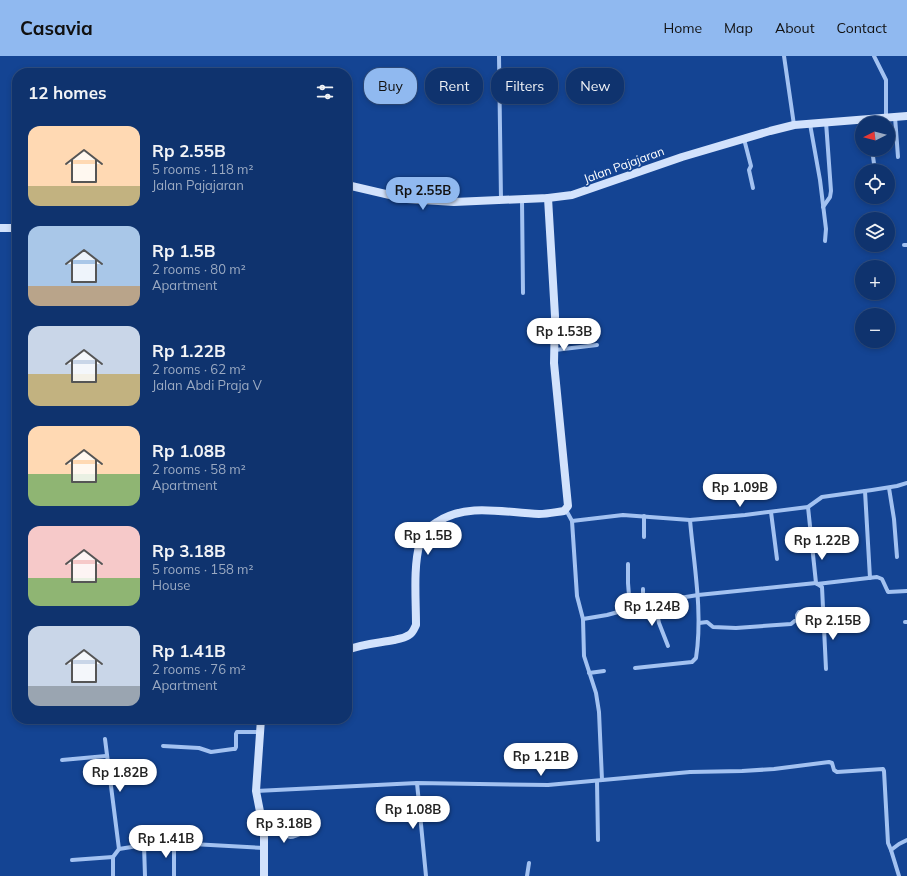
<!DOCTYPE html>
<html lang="en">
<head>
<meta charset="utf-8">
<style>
	:root { --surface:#0f336e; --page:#1d3f76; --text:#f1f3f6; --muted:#9baac2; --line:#2f4e81; --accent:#90b9f0 }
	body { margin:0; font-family:Mulish,sans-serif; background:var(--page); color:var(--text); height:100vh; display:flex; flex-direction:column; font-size:15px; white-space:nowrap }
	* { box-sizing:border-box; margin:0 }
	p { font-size:13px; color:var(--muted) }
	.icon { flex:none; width:22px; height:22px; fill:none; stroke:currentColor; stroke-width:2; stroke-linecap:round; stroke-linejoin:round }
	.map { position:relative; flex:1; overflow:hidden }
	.sheet { position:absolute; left:12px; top:12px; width:340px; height:656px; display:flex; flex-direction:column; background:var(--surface); border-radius:16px; box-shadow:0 2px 6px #0003,0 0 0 1px var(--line) }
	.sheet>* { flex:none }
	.top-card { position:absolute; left:364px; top:12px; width:380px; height:36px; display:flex; gap:8px }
	.needle { width:26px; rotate:264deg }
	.buttons { position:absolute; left:855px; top:60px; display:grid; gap:8px }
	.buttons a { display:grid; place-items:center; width:40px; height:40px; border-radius:50%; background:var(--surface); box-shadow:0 2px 6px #0003,0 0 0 1px var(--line); font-size:20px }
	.price { position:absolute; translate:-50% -34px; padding:0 9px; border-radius:14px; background:#fff; color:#222; font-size:13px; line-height:26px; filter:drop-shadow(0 1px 2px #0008) }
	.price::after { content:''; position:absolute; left:50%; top:24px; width:12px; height:9px; margin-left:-6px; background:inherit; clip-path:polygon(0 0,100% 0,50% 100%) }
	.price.active { background:var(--accent); color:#111 }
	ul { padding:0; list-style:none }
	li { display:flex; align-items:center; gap:12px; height:100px; padding:0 16px }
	li span { display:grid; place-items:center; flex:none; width:112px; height:80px; border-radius:12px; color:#555 }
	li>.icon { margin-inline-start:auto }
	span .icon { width:48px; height:48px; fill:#fffc; stroke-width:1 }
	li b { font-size:17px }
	h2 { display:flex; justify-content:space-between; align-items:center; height:48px; padding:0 16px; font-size:17px }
	.chip { padding:0 14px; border-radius:16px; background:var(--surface); box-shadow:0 2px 6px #0003,0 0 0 1px var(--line); font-size:14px; line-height:36px }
	.chip.active { background:var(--accent); color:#111 }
	header { display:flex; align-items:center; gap:24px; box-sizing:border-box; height:56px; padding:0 20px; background:var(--accent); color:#111 }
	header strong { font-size:19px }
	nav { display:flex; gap:22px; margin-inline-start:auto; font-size:14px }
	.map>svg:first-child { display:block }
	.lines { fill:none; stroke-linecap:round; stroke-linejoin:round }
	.street { stroke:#a3c2f1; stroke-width:4 }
	.secondary { stroke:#d2e2fc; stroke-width:8 }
	.labels { text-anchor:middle; stroke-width:3.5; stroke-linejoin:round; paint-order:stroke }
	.street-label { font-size:12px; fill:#fff; stroke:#144493 }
</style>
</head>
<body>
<header>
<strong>Casavia</strong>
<nav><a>Home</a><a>Map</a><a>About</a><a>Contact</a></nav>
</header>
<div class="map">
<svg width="907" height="820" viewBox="0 0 907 820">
	<rect width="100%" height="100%" fill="#144493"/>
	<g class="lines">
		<g class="street">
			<path d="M499 0 501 144"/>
			<path d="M784 0 794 69"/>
			<path d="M874 0 886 24V61"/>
			<path d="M895 61 898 101"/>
			<path d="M810 68 820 124 826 173 825 185"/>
			<path d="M744 83 751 110 749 114 753 132"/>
			<path d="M872 93 875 115"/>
			<path d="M522 144 523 237"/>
			<path d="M823 151 830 141 831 135 826 66"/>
			<path d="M904 189H907"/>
			<path d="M555 294 597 289"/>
			<path d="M889 432 894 463 897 501"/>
			<path d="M865 435 870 522"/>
			<path d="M808 451 816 527 822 531 826 613"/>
			<path d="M566 454 572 465 577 540 583 563 584 600 596 637 599 656 602 724"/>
			<path d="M771 456 777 503"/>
			<path d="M572 465 623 459 690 464 745 459 808 451 822 441 872 434 897 430 907 427"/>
			<path d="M644 481V460"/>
			<path d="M628 508V527L630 552"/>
			<path d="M817 528 877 521 882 523 888 536 907 535"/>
			<path d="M643 533V548"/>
			<path d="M655 546 659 567 668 590"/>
			<path d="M583 563 607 559 655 546 698 539 816 527"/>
			<path d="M905 566H907"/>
			<path d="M699 567 707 566 713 571 736 572 791 568 797 563V559L799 556 823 557"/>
			<path d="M635 612 692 606 696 602C703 557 694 510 690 464"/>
			<path d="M589 617 604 615"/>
			<path d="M105 683 119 793"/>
			<path d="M163 690 199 692 211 696 233 693H235L236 691V678L237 676H259"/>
			<path d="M62 704 106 700"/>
			<path d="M597 725 598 784"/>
			<path d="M417 727 426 820"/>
			<path d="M256 735 417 727 548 729 690 716 742 715 774 713 829 706 832 707 834 714 837 716 883 713 884 715 888 787 891 794"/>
			<path d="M264 776H281C292 784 290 781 303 777"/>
			<path d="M144 789 145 820"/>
			<path d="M72 804 113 801"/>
			<path d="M113 820V801L119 793 144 789 174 787 264 792"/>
			<path d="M174 820V787"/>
			<path d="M527 820 529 807"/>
			<path d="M899 820 891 794 899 788 907 784"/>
		</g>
		<g class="secondary">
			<path d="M347 129 407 143 454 146 548 142 572 139 682 101 770 75 794 69 907 60"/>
			<path d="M0 172H17"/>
			<path d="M347 594C362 588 378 587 394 584 399 583 405 582 409 579 413 577 414 573 416 569 416 542 413 511 420 486 422 478 430 470 437 466 468 446 505 457 539 458 548 458 556 456 564 455L568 450 554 307 555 260 548 142"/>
			<path d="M261 663 256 735 264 776V820"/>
		</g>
	</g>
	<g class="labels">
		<g class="street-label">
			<text transform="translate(624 109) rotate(-20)" y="4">Jalan Pajajaran</text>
		</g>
	</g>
</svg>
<div class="buttons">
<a><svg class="needle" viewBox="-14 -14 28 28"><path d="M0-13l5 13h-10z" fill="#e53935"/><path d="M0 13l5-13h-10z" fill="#9baac2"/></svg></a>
<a><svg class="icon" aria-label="locate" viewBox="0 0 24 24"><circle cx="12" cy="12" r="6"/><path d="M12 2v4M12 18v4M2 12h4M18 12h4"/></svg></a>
<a><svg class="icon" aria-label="layers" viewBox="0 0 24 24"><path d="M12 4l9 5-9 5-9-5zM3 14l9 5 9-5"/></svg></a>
<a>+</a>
<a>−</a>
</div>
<b class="price active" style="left:423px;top:155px">Rp 2.55B</b>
<b class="price" style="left:564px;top:296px">Rp 1.53B</b>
<b class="price" style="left:740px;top:452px">Rp 1.09B</b>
<b class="price" style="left:428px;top:500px">Rp 1.5B</b>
<b class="price" style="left:822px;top:505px">Rp 1.22B</b>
<b class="price" style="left:652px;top:571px">Rp 1.24B</b>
<b class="price" style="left:833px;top:585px">Rp 2.15B</b>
<b class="price" style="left:541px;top:721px">Rp 1.21B</b>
<b class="price" style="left:120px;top:737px">Rp 1.82B</b>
<b class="price" style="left:413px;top:774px">Rp 1.08B</b>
<b class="price" style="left:284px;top:788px">Rp 3.18B</b>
<b class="price" style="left:166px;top:803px">Rp 1.41B</b>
<div class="top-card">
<a class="chip active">Buy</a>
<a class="chip">Rent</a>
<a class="chip">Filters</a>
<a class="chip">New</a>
</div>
<section class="sheet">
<h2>12 homes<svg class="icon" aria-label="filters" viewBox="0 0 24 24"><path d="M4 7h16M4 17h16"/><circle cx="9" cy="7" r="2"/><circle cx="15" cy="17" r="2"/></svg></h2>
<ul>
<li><span style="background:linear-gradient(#ffd9b3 75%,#c2b280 0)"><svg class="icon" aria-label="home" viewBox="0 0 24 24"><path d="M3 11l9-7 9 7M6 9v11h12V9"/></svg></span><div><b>Rp 2.55B</b><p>5 rooms · 118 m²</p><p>Jalan Pajajaran</p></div></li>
<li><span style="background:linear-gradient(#a9c7e8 75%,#b9a48a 0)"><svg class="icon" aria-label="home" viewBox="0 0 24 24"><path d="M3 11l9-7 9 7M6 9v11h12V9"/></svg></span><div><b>Rp 1.5B</b><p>2 rooms · 80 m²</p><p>Apartment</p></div></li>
<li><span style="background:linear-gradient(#c9d6e8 60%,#c2b280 0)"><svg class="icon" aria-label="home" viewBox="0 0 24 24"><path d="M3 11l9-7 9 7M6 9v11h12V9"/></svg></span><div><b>Rp 1.22B</b><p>2 rooms · 62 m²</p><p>Jalan Abdi Praja V</p></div></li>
<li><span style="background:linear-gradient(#ffd9b3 60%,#8fb573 0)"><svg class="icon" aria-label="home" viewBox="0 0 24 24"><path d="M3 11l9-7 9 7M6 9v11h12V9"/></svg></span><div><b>Rp 1.08B</b><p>2 rooms · 58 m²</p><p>Apartment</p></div></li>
<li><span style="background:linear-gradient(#f6c9c9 65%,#8fb573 0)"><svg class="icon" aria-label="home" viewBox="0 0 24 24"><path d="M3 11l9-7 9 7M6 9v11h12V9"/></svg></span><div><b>Rp 3.18B</b><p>5 rooms · 158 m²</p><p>House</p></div></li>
<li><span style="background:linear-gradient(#c9d6e8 75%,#9aa5b1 0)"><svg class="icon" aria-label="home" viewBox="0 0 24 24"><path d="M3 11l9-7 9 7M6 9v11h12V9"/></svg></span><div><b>Rp 1.41B</b><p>2 rooms · 76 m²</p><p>Apartment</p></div></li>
</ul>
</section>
</div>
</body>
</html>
